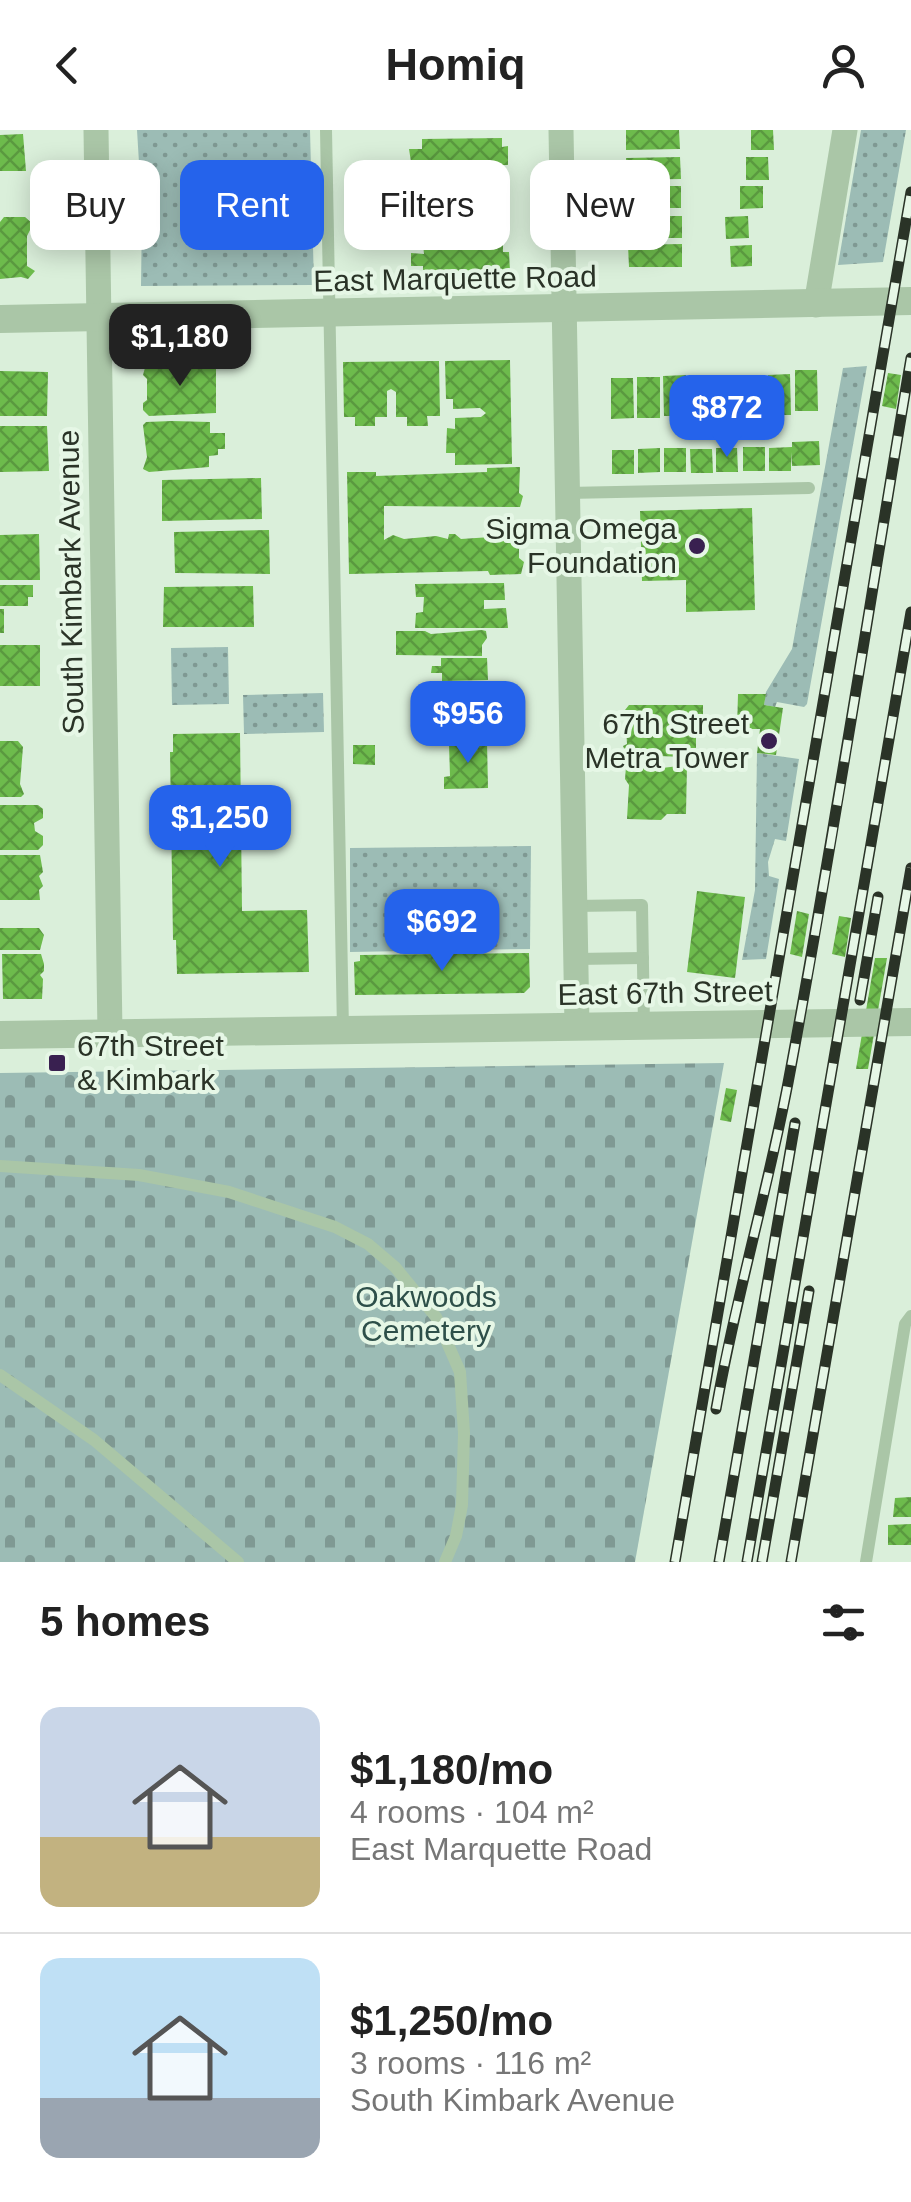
<!DOCTYPE html>
<html lang="en">
<head>
<meta charset="utf-8">
<style>
	:root { --surface:#fff; --page:#f6f6f6; --text:#222; --muted:#767676; --line:#e0e0e0; --accent:#2563eb }
	body { margin:0; font-family:Helvetica,sans-serif; background:var(--page); color:var(--text); height:100vh; display:flex; flex-direction:column; font-size:38px; white-space:nowrap }
	* { box-sizing:border-box; margin:0 }
	p { font-size:32px; color:var(--muted) }
	.icon { flex:none; width:55px; height:55px; fill:none; stroke:currentColor; stroke-width:2; stroke-linecap:round; stroke-linejoin:round }
	.map { position:relative; height:1432px; overflow:hidden }
	.drawer { display:flex; flex-direction:column; background:var(--surface); flex:1 }
	.drawer>* { flex:none }
	.hud { position:absolute; left:30px; top:30px; width:852px; height:90px; display:flex; gap:20px }
	.price { position:absolute; translate:-50% -85px; padding:0 22px; border-radius:20px; background:var(--accent); color:#fff; font-size:32px; line-height:65px; filter:drop-shadow(0 2px 5px #0008) }
	.price::after { content:''; position:absolute; left:50%; top:60px; width:30px; height:22px; margin-left:-15px; background:inherit; clip-path:polygon(0 0,100% 0,50% 100%) }
	.price.active { background:#222; color:#fff }
	ul { padding:0; list-style:none }
	li { display:flex; align-items:center; gap:30px; height:250px; padding:0 40px }
	li+li { border-top:2px solid var(--line) }
	li span { display:grid; place-items:center; flex:none; width:280px; height:200px; border-radius:20px; color:#555 }
	li>.icon { margin-inline-start:auto }
	span .icon { width:120px; height:120px; fill:#fffc; stroke-width:1 }
	li b { font-size:42px }
	h2 { display:flex; justify-content:space-between; align-items:center; height:120px; padding:0 40px; font-size:42px }
	.tag { padding:0 35px; border-radius:20px; background:var(--surface); box-shadow:0 5px 25px #0003; font-size:35px; line-height:90px }
	.tag.active { background:var(--accent); color:#fff }
	header { display:flex; justify-content:space-between; align-items:center; height:130px; padding:0 40px; background:var(--surface); font-size:45px; font-weight:700 }
	.map>svg:first-child { display:block }
	.grass { fill:url(#grass-dots) }
	.cemetery { fill:url(#cemetery-stones) }
	.building { fill:url(#building-cross-hatch) }
	.lines { fill:none; stroke-linecap:round; stroke-linejoin:round }
	.service { stroke:#aac6a7; stroke-width:12 }
	.minor { stroke:#aac6a7; stroke-width:25 }
	.tertiary { stroke:#aac6a7; stroke-width:28 }
	.rail-casing { stroke:#2a3327; stroke-width:11 }
	.rail { stroke:#e6f7e6; stroke-width:8; stroke-dasharray:22; stroke-linecap:butt }
	.poi-dot { fill:#392050; stroke:#e6f7e6; stroke-width:4 }
	.labels { text-anchor:middle; stroke-width:8; stroke-linejoin:round; paint-order:stroke }
	.street-label { font-size:30px; fill:#2a3327; stroke:#e6f7e6 }
	.poi-label { font-size:30px; fill:#2a3327; stroke:#e6f7e6; text-anchor:end }
	.park-label { font-size:30px; fill:#2d4f49; stroke:#e6f7e6 }
</style>
</head>
<body>
<header><svg class="icon" aria-label="back" viewBox="0 0 24 24"><path d="M15 5l-7 7 7 7"/></svg>Homiq<svg class="icon" aria-label="person" viewBox="0 0 24 24"><circle cx="12" cy="8" r="4"/><path d="M4 21q1-7 8-7t8 7"/></svg></header>
<div class="map">
<svg width="911" height="1432" viewBox="0 0 911 1432">
	<defs>
		<pattern id="grass-dots" width="8" height="8" patternUnits="userSpaceOnUse" patternTransform="scale(2.5)"><rect width="8" height="8" fill="#9cbcb5"/><path d="M2 2h.1M6 6h.1" fill="none" stroke="#7f9993" stroke-width="1.8" stroke-linecap="round"/></pattern>
		<pattern id="cemetery-stones" width="16" height="16" patternUnits="userSpaceOnUse" patternTransform="scale(2.5)"><rect width="16" height="16" fill="#9cbcb5"/><path d="M2 7V4a2 2 0 0 1 4 0v3zM10 15v-3a2 2 0 0 1 4 0v3z" fill="#7f9993"/></pattern>
		<pattern id="building-cross-hatch" width="8" height="8" patternUnits="userSpaceOnUse" patternTransform="scale(2.5)"><rect width="8" height="8" fill="#6dbb4c"/><path d="M0 0l8 8M0 8l8-8" fill="none" stroke="#5a993f"/></pattern>
	</defs>
	<rect width="100%" height="100%" fill="#daefda"/>
	<g class="grass">
		<path d="M137 0H310L314 155 141 156 142 82Z"/>
		<path d="M861 0H906L883 132 838 135Z"/>
		<path d="M867 236 807 574 804 577 777 572 775 577 764 575 766 562 792 519 843 238Z"/>
		<path d="M228 517 229 574 172 575 171 518Z"/>
		<path d="M323 563 324 602 244 604 243 565Z"/>
		<path d="M757 623 799 629 786 711 775 709 768 732 769 746 779 749 766 829 742 830 755 760Z"/>
		<path d="M531 716 530 819 350 822V718Z"/>
	</g>
	<path class="cemetery" d="M724 933 635 1432H0V943Z"/>
	<g class="building">
		<path d="M626 0H679L680 19 626 20Z"/>
		<path d="M751 0H773L774 20H751Z"/>
		<path d="M23 4 26 41H0V5Z"/>
		<path d="M502 8V17L508 16V35L422 37 421 32H411L409 19H422V9Z"/>
		<path d="M680 27 681 49 627 50 626 28Z"/>
		<path d="M746 27H768L769 50H746Z"/>
		<path d="M502 43V51H509V71L422 72V68H410V53L422 52V44Z"/>
		<rect x="627" y="56" width="54" height="22"/>
		<path d="M740 56H763V78L740 79Z"/>
		<path d="M502 78 503 87 509 88V106H423L422 102 409 103V89L422 90V79Z"/>
		<rect x="627" y="86" width="55" height="22"/>
		<path d="M748 86 749 108 726 109 725 87Z"/>
		<path d="M4 87H25L33 94 27 106V136L35 141 28 149 21 147 0 149V92Z"/>
		<path d="M503 113V122H509L510 141 423 142V136H411V123L424 124 423 114Z"/>
		<path d="M682 114V137H629L628 115Z"/>
		<path d="M752 115V136L731 137 730 116Z"/>
		<path d="M510 230 512 334 455 335V323H446L447 298 455 299V288L481 287 486 283 480 278 453 279V269H446L445 231Z"/>
		<path d="M439 231 440 286H427L428 296H407V287H396V262L391 259 387 261V287H375V296H355V287H344L343 232Z"/>
		<path d="M146 234H216V283L149 286 143 280V273L147 270V249L143 245Z"/>
		<path d="M795 240H817L818 281H795Z"/>
		<path d="M0 241 48 242 47 286H0Z"/>
		<path d="M888 243 901 245 896 279 882 276Z"/>
		<path d="M790 244 791 285H768V245Z"/>
		<path d="M686 245V286H664L663 246Z"/>
		<rect x="691" y="245" width="22" height="41"/>
		<path d="M739 245V286H717L716 246Z"/>
		<path d="M741 245H763L764 286H741Z"/>
		<rect x="637" y="247" width="23" height="41"/>
		<path d="M611 248H633L634 288 611 289Z"/>
		<path d="M172 291 210 292V303H225V319H218V325L209 326V337L149 342 143 339 147 327 143 295 146 292Z"/>
		<path d="M0 296H47L49 341 0 342Z"/>
		<path d="M819 311 820 335 792 336 791 322V341H769V318L792 317V312Z"/>
		<rect x="743" y="317" width="22" height="24"/>
		<path d="M660 318V342L638 343V319Z"/>
		<rect x="664" y="318" width="22" height="24"/>
		<path d="M716 318H737L738 342H716Z"/>
		<path d="M690 319H712L713 343H691Z"/>
		<rect x="612" y="320" width="22" height="24"/>
		<path d="M520 337 519 363 523 366 520 377 384 376V410L393 405 404 409 436 406 448 409 449 404H455L461 409 521 405 523 417 519 419V428L524 432 521 444 490 445 488 441 349 444 347 342H376V346L487 342V338Z"/>
		<path d="M261 348 262 389 162 391V350Z"/>
		<path d="M752 378 755 480 686 482V450L642 451 640 381Z"/>
		<path d="M269 400 270 444 175 443 174 402Z"/>
		<path d="M39 404 40 450H0V405Z"/>
		<path d="M504 453 505 470H484V479L506 478 508 498H415L416 483 423 482 424 467H416L415 454Z"/>
		<path d="M0 455H33V467H28V476H0Z"/>
		<path d="M253 456 254 497H163L164 457Z"/>
		<rect x="0" y="479" width="4" height="24"/>
		<path d="M482 500 486 501 487 508 482 515V526L396 525V501H425L431 504Z"/>
		<rect x="0" y="515" width="40" height="41"/>
		<path d="M441 528H487L488 550 442 551V543H431L432 536H441Z"/>
		<path d="M486 554V570H418V556Z"/>
		<path d="M738 564H766L764 575 783 578 776 625 757 623 760 599H737Z"/>
		<path d="M629 575H703V602H696V618H691L686 627 658 626 651 632H662V638L687 635 686 684H667L661 690 627 689 629 655 625 649 627 625 623 616 627 614 625 580Z"/>
		<path d="M503 578 504 604 429 605 428 579Z"/>
		<path d="M240 603 242 781 307 780 309 842 177 844 176 810H173L170 622H173V604Z"/>
		<path d="M0 611H18L23 617 20 654 24 664 21 667H0Z"/>
		<path d="M487 612 488 658 444 659V647L450 646 449 614Z"/>
		<path d="M353 615H375V635L353 634Z"/>
		<path d="M0 675H38L43 679V688L34 693 35 701 43 706V715L38 720H0Z"/>
		<path d="M0 725H40L43 742 39 746 43 756 39 760 40 770H0Z"/>
		<path d="M697 761 745 767 735 848 687 842Z"/>
		<path d="M797 781 809 784 802 827 790 824Z"/>
		<path d="M839 786 851 788 845 827 832 824Z"/>
		<path d="M0 798H39L44 805 40 820H0Z"/>
		<path d="M529 823 530 857 524 863 355 865 354 832 360 831V825Z"/>
		<path d="M2 824H41L44 834V841L40 845 43 849 42 869H3Z"/>
		<path d="M875 828H887L868 939H856Z"/>
		<path d="M726 958 737 960 731 992 720 990Z"/>
		<path d="M911 1367V1387H893L895 1368Z"/>
		<path d="M911 1394V1415H888V1395Z"/>
	</g>
	<g class="lines">
		<g class="service">
			<path d="M326 0 343 900"/>
			<path d="M567 363 809 358"/>
			<path d="M575 776 642 775 644 896"/>
			<path d="M576 829 643 828"/>
			<path d="M0 1036 139 1045 229 1062 335 1097 368 1114 395 1137 436 1187 460 1242 464 1303 462 1375 456 1406 445 1432"/>
			<path d="M0 1245 94 1310 238 1432"/>
			<path d="M866 1432 905 1194 911 1186"/>
		</g>
		<g class="minor">
			<path d="M96 0 110 903"/>
			<path d="M561 0 577 897"/>
			<path d="M816 175 845 0"/>
		</g>
		<g class="tertiary">
			<path d="M0 189 911 171"/>
			<path d="M0 905 911 892"/>
		</g>
		<g class="rail-casing">
			<g id="rail">
				<path d="M860 870 878 767"/>
				<path d="M716 1279C735 1170 767 1063 788 953 833 713 870 470 911 228"/>
				<path d="M675 1432 911 62"/>
				<path d="M719 1432 795 993"/>
				<path d="M747 1432 911 482"/>
				<path d="M762 1432 809 1161"/>
				<path d="M791 1432 911 738"/>
			</g>
		</g>
		<use href="#rail" class="rail"/>
	</g>
	<g class="poi-dot">
		<circle cx="697" cy="416" r="10"/>
		<circle cx="769" cy="611" r="10"/>
		<rect x="47" y="923" width="20" height="20" rx="5"/>
	</g>
	<g class="labels">
		<g class="street-label">
			<text transform="translate(455 149) rotate(-1)" y="10">East Marquette Road</text>
			<text transform="translate(71 452) rotate(-91)" y="10">South Kimbark Avenue</text>
			<text transform="translate(665 863) rotate(-1)" y="10">East 67th Street</text>
		</g>
		<g class="poi-label">
			<text x="677" y="409">Sigma Omega<tspan x="677" dy="34">Foundation</tspan></text>
			<text x="749" y="604">67th Street<tspan x="749" dy="34">Metra Tower</tspan></text>
			<text x="77" y="926" text-anchor="start">67th Street<tspan x="77" dy="34">&amp; Kimbark</tspan></text>
		</g>
		<g class="park-label">
			<text x="426" y="1177">Oakwoods<tspan x="426" dy="34">Cemetery</tspan></text>
		</g>
	</g>
</svg>
<b class="price active" style="left:180px;top:259px">$1,180</b>
<b class="price" style="left:727px;top:330px">$872</b>
<b class="price" style="left:468px;top:636px">$956</b>
<b class="price" style="left:220px;top:740px">$1,250</b>
<b class="price" style="left:442px;top:844px">$692</b>
<div class="hud">
<a class="tag">Buy</a>
<a class="tag active">Rent</a>
<a class="tag">Filters</a>
<a class="tag">New</a>
</div>
</div>
<section class="drawer">
<h2>5 homes<svg class="icon" aria-label="filters" viewBox="0 0 24 24"><path d="M4 7h16M4 17h16"/><circle cx="9" cy="7" r="2"/><circle cx="15" cy="17" r="2"/></svg></h2>
<ul>
<li><span style="background:linear-gradient(#c9d6e8 65%,#c2b280 0)"><svg class="icon" aria-label="home" viewBox="0 0 24 24"><path d="M3 11l9-7 9 7M6 9v11h12V9"/></svg></span><div><b>$1,180/mo</b><p>4 rooms · 104 m²</p><p>East Marquette Road</p></div></li>
<li><span style="background:linear-gradient(#bfe0f5 70%,#9aa5b1 0)"><svg class="icon" aria-label="home" viewBox="0 0 24 24"><path d="M3 11l9-7 9 7M6 9v11h12V9"/></svg></span><div><b>$1,250/mo</b><p>3 rooms · 116 m²</p><p>South Kimbark Avenue</p></div></li>
</ul>
</section>
</body>
</html>
